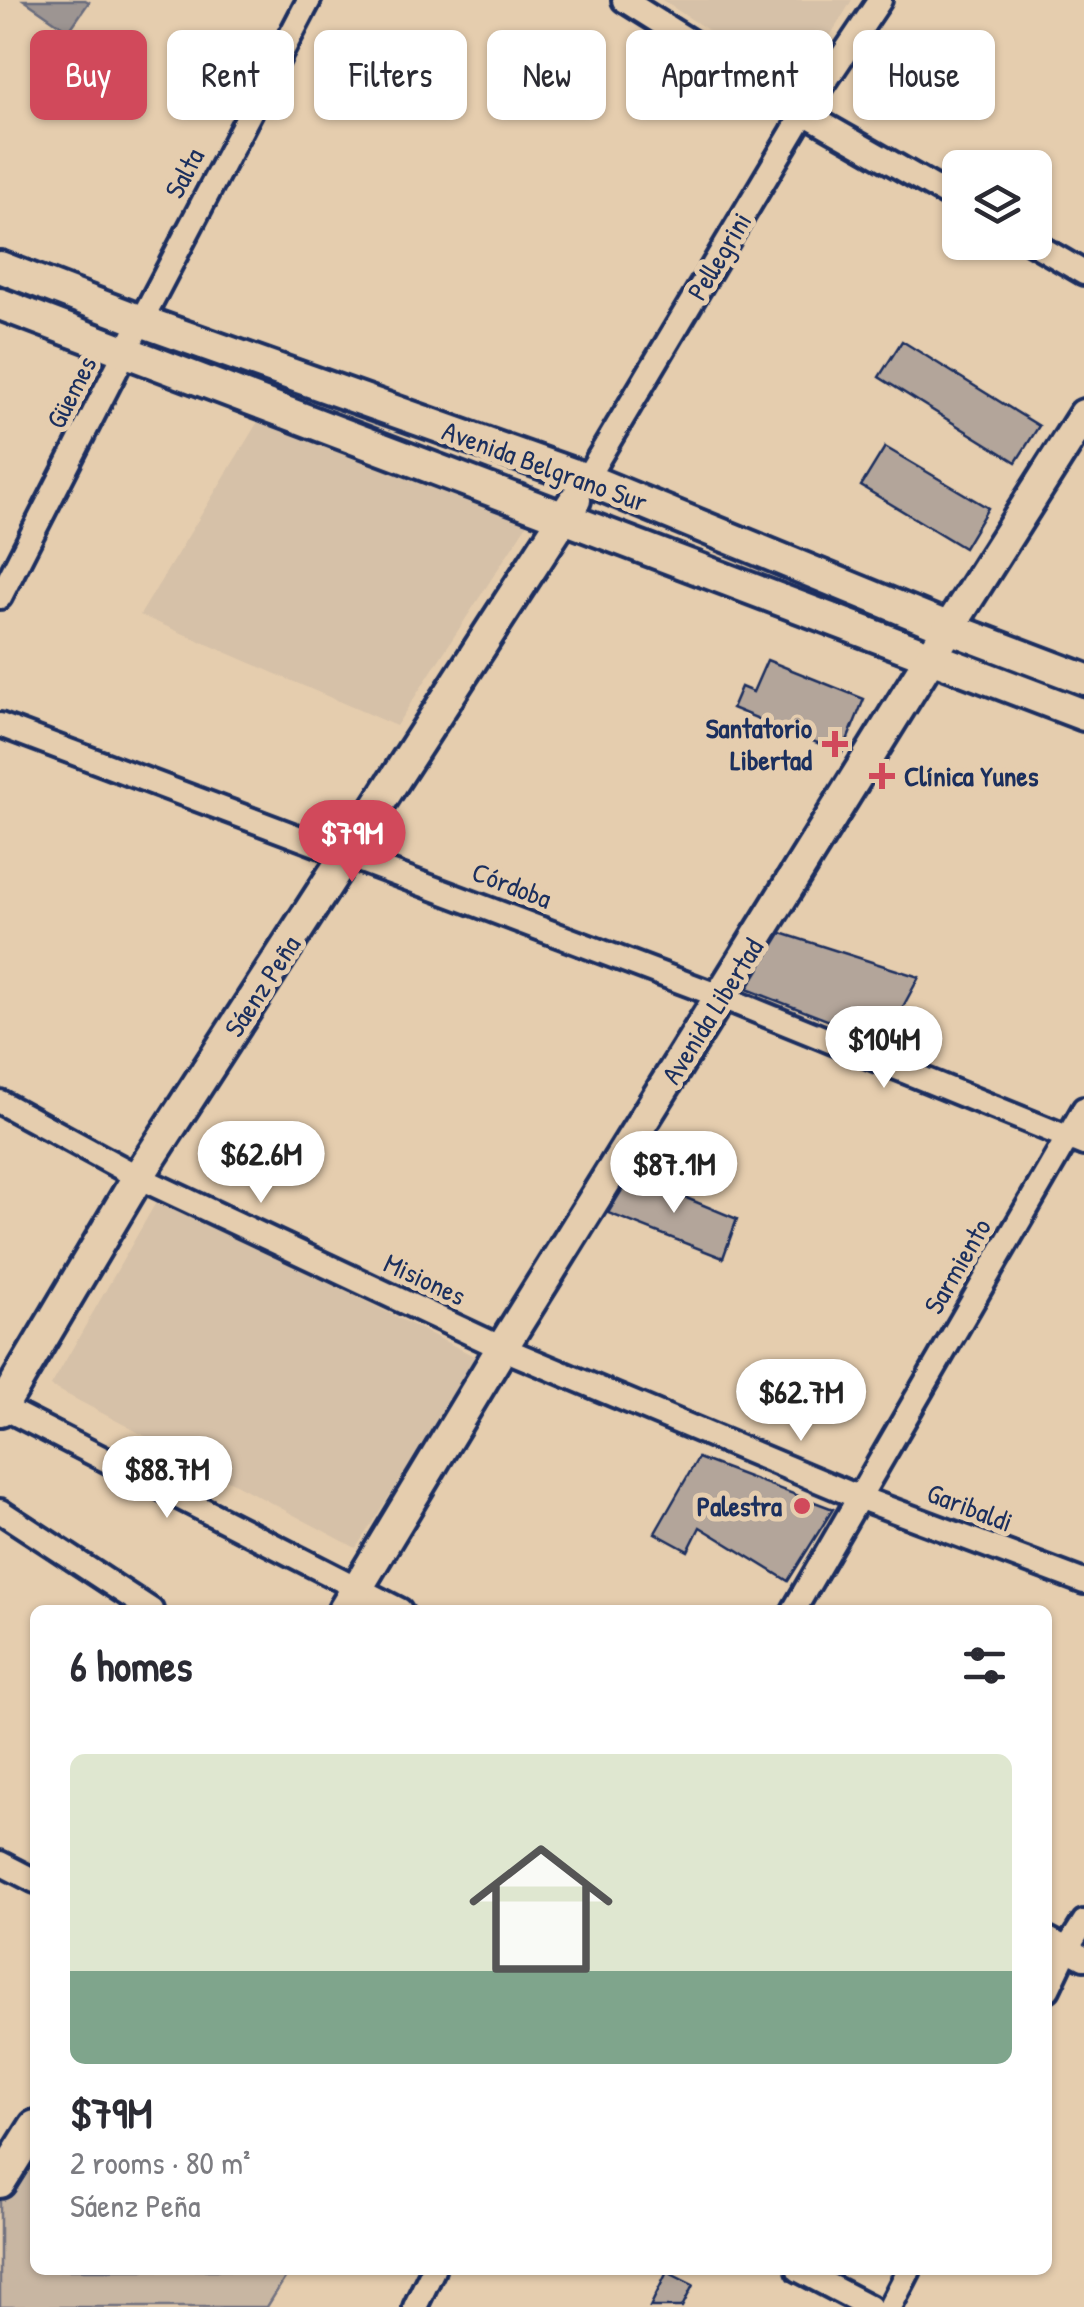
<!DOCTYPE html>
<html lang="en">
<head>
<meta charset="utf-8">
<style>
	:root { --surface:#fff; --page:#f2f2f3; --text:#2b2b33; --muted:#7c7c81; --line:#e1e1e2; --accent:#d1495b }
	body { margin:0; font-family:"Patrick Hand",sans-serif; background:var(--page); color:var(--text); height:100vh; display:flex; flex-direction:column; font-size:38px; white-space:nowrap }
	* { box-sizing:border-box; margin:0 }
	p { font-size:32px; color:var(--muted) }
	.icon { flex:none; width:55px; height:55px; fill:none; stroke:currentColor; stroke-width:2; stroke-linecap:round; stroke-linejoin:round }
	.map { position:relative; flex:1; overflow:hidden }
	.drawer { position:absolute; left:30px; top:1605px; width:1022px; height:670px; display:flex; flex-direction:column; background:var(--surface); border-radius:15px; box-shadow:0 2px 8px #0004 }
	.drawer>* { flex:none }
	.guide { position:absolute; left:30px; top:30px; width:1025px; height:90px; display:flex; gap:20px }
	.fabs { position:absolute; left:942px; top:150px; display:grid; gap:20px }
	.fabs a { display:grid; place-items:center; width:110px; height:110px; border-radius:15px; background:var(--surface); box-shadow:0 2px 8px #0004; font-size:50px }
	.price { position:absolute; translate:-50% -85px; padding:0 22px; border-radius:35px; background:#fff; color:#222; font-size:32px; line-height:65px; filter:drop-shadow(0 2px 5px #0008) }
	.price::after { content:''; position:absolute; left:50%; top:60px; width:30px; height:22px; margin-left:-15px; background:inherit; clip-path:polygon(0 0,100% 0,50% 100%) }
	.price.selected { background:var(--accent); color:#fff }
	ul { padding:0; list-style:none }
	li { display:grid; align-content:center; gap:20px; height:530px; padding:0 40px }
	li+li { border-top:2px solid var(--line) }
	li span { display:grid; place-items:center; height:310px; border-radius:15px; color:#555 }
	li>.icon { margin-inline-start:auto }
	span .icon { width:180px; height:180px; fill:#fffc; stroke-width:1 }
	li b { font-size:42px }
	h2 { display:flex; justify-content:space-between; align-items:center; height:120px; padding:0 40px; font-size:42px }
	.chip { padding:0 35px; border-radius:15px; background:var(--surface); box-shadow:0 2px 8px #0004; font-size:35px; line-height:90px }
	.chip.selected { background:var(--accent); color:#fff }
	.map>svg:first-child { display:block }
	.built { fill:#d6c1a8 }
	.green { fill:#c8b6a2; stroke:#727280; stroke-width:2.5 }
	.water { fill:#9d9592; stroke:#696c7d; stroke-width:2.5 }
	.building { fill:#b3a59a; stroke:#1b2f5e; stroke-width:2.5 }
	.lines { fill:none; stroke-linecap:round; stroke-linejoin:round }
	.minor-casing { stroke:#1b2f5e; stroke-width:30 }
	.major-casing { stroke:#1b2f5e; stroke-width:38 }
	.minor { stroke:#e5cdae; stroke-width:22 }
	.major { stroke:#e5cdae; stroke-width:30 }
	.poi-dot { fill:#d1495b; stroke:#e5cdae; stroke-width:4 }
	.labels { text-anchor:middle; stroke-width:10; stroke-linejoin:round; paint-order:stroke }
	.street-label { font-size:28px; fill:#1b2f5e; stroke:#e5cdae }
	.poi-label { font-size:28px; font-weight:bold; fill:#1b2f5e; stroke:#e5cdae; text-anchor:end }
</style>
</head>
<body>
<div class="map">
<svg width="1084" height="2307" viewBox="0 0 1084 2307">
	<rect width="100%" height="100%" fill="#e5cdae"/>
	<filter id="ink" filterUnits="userSpaceOnUse"><feTurbulence type="fractalNoise" baseFrequency=".01" numOctaves="2"/><feDisplacementMap in="SourceGraphic" scale="20" xChannelSelector="R" yChannelSelector="G"/><feConvolveMatrix kernelMatrix="1 2 1 2 8 2 1 2 1" color-interpolation-filters="sRGB"/></filter>
	<g filter="url(#ink)">
		<g class="built">
			<path d="M662 0H852L798 89Z"/>
			<path d="M262 415 531 518 396 726 140 615Z"/>
			<path d="M159 1197 478 1358 356 1548 51 1386Z"/>
		</g>
		<path class="green" d="M35 2139V2270H290L267 2307H0V2196Z"/>
		<path class="water" d="M24 0H85L89 2 69 31Z"/>
		<g class="building">
			<path d="M902 341 1039 426 1016 462 879 377Z"/>
			<path d="M885 447 988 508 964 548 861 486Z"/>
			<path d="M767 660 864 699 842 753 732 708 741 687 753 692Z"/>
			<path d="M781 933 919 977 884 1042 747 989Z"/>
			<path d="M631 1175 737 1219 723 1258 608 1213Z"/>
			<path d="M698 1458 833 1509 788 1581 700 1527 688 1551 655 1533Z"/>
			<path d="M667 2272 693 2285 682 2307H650Z"/>
		</g>
		<g class="lines">
			<g class="minor-casing">
				<g id="minor">
					<path d="M624 0 804 113 960 202"/>
					<path d="M1031 242 1084 273"/>
					<path d="M586 479 804 113 880 0"/>
					<path d="M0 597 141 321 309 0"/>
					<path d="M0 725 722 997 1084 1144"/>
					<path d="M0 1102 138 1177 502 1348 858 1497 1084 1582"/>
					<path d="M0 1406 400 1610"/>
					<path d="M0 1511 151 1610"/>
					<path d="M794 1610 1084 1109"/>
					<path d="M0 1863 35 1881"/>
					<path d="M1048 1939 1084 1958"/>
					<path d="M1048 1989 1067 1949 1084 1922"/>
					<path d="M799 2270 870 2307"/>
					<path d="M415 2307 433 2270"/>
					<path d="M890 2307 909 2270"/>
				</g>
			</g>
			<g class="major-casing">
				<g id="major">
					<path d="M0 267 141 321 586 479 949 628 1084 679"/>
					<path d="M0 304 1084 715"/>
					<path d="M0 1410 138 1177 575 500"/>
					<path d="M344 1610 502 1348 930 658 1084 415"/>
					<path d="M0 2182 35 2126"/>
				</g>
			</g>
			<use href="#minor" class="minor"/>
			<use href="#major" class="major"/>
		</g>
	</g>
	<g class="poi-dot">
		<path d="M830 729h10v10h10v10h-10v10h-10v-10h-10v-10h10z"/>
		<path d="M877 761h10v10h10v10h-10v10h-10v-10h-10v-10h10z"/>
		<circle cx="802" cy="1506" r="10"/>
	</g>
	<g class="labels">
		<g class="street-label">
			<text transform="translate(184 173) rotate(-62)" y="10">Salta</text>
			<text transform="translate(719 256) rotate(-59)" y="10">Pellegrini</text>
			<text transform="translate(71 392) rotate(-63)" y="10">Güemes</text>
			<text transform="translate(545 466) rotate(20)" y="10">Avenida Belgrano Sur</text>
			<text transform="translate(512 885) rotate(21)" y="10">Córdoba</text>
			<text transform="translate(262 986) rotate(-57)" y="10">Sáenz Peña</text>
			<text transform="translate(712 1011) rotate(-58)" y="10">Avenida Libertad</text>
			<text transform="translate(957 1266) rotate(-60)" y="10">Sarmiento</text>
			<text transform="translate(425 1279) rotate(25)" y="10">Misiones</text>
			<text transform="translate(970 1507) rotate(21)" y="10">Garibaldi</text>
		</g>
		<g class="poi-label">
			<text x="812" y="738">Santatorio<tspan x="812" dy="32">Libertad</tspan></text>
			<text x="904" y="786" text-anchor="start">Clínica Yunes</text>
			<text x="782" y="1516">Palestra</text>
		</g>
	</g>
</svg>
<div class="fabs">
<a><svg class="icon" aria-label="layers" viewBox="0 0 24 24"><path d="M12 4l9 5-9 5-9-5zM3 14l9 5 9-5"/></svg></a>
</div>
<b class="price selected" style="left:352px;top:885px">$79M</b>
<b class="price" style="left:884px;top:1091px">$104M</b>
<b class="price" style="left:261px;top:1206px">$62.6M</b>
<b class="price" style="left:674px;top:1216px">$87.1M</b>
<b class="price" style="left:801px;top:1444px">$62.7M</b>
<b class="price" style="left:167px;top:1521px">$88.7M</b>
<div class="guide">
<a class="chip selected">Buy</a>
<a class="chip">Rent</a>
<a class="chip">Filters</a>
<a class="chip">New</a>
<a class="chip">Apartment</a>
<a class="chip">House</a>
</div>
<section class="drawer">
<h2>6 homes<svg class="icon" aria-label="filters" viewBox="0 0 24 24"><path d="M4 7h16M4 17h16"/><circle cx="9" cy="7" r="2"/><circle cx="15" cy="17" r="2"/></svg></h2>
<ul>
<li><span style="background:linear-gradient(#dfe7d0 70%,#7fa58c 0)"><svg class="icon" aria-label="home" viewBox="0 0 24 24"><path d="M3 11l9-7 9 7M6 9v11h12V9"/></svg></span><div><b>$79M</b><p>2 rooms · 80 m²</p><p>Sáenz Peña</p></div></li>
</ul>
</section>
</div>
</body>
</html>
